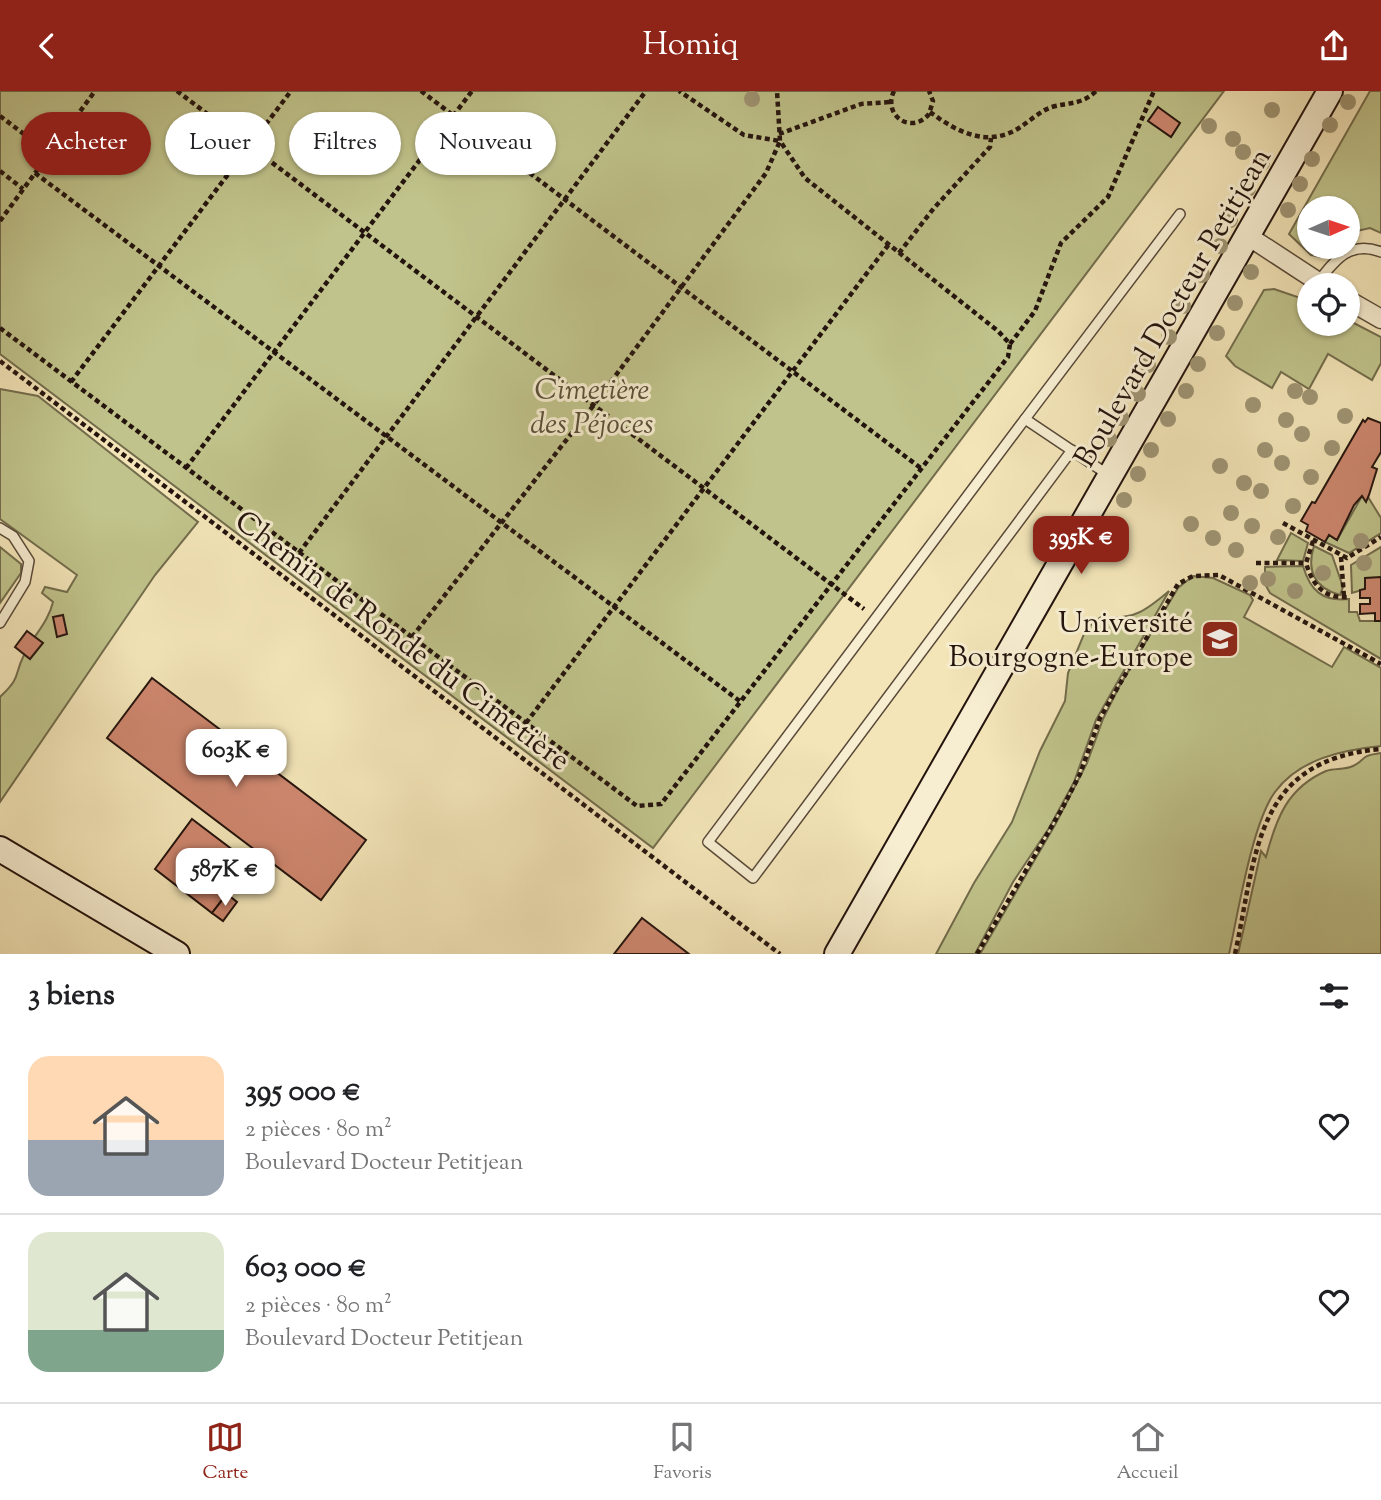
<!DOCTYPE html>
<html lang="fr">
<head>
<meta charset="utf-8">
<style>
	:root { --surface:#fff; --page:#f2f2f2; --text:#202124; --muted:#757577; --line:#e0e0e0; --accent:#8f2418 }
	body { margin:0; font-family:"Sorts Mill Goudy",serif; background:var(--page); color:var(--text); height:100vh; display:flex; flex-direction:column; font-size:26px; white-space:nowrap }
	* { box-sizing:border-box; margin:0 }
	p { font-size:23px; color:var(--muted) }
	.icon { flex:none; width:38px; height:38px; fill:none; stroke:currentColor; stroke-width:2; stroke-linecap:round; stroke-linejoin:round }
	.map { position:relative; height:863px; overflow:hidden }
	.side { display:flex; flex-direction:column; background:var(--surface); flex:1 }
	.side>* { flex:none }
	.guide { position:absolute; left:21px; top:21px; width:700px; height:63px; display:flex; gap:14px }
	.needle { width:46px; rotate:87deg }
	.buttons { position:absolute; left:1297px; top:105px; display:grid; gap:14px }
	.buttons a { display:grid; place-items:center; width:63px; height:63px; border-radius:50%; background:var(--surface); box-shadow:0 2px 5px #0004; font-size:35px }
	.price { position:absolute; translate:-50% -60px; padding:0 16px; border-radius:14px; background:#fff; color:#222; font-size:23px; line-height:46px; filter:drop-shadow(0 2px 4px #0008) }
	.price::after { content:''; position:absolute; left:50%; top:42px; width:21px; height:16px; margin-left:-10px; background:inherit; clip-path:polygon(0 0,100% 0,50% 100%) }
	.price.selected { background:var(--accent); color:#fff }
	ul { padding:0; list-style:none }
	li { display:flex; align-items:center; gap:21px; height:175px; padding:0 28px }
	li+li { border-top:2px solid var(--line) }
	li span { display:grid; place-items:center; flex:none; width:196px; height:140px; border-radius:21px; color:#555 }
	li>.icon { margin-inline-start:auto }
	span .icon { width:84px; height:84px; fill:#fffc; stroke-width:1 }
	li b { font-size:30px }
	h2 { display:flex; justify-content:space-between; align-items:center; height:84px; padding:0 28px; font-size:30px }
	.tag { padding:0 24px; border-radius:32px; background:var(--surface); box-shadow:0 2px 5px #0004; font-size:24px; line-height:63px }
	.tag.selected { background:var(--accent); color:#fff }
	header { display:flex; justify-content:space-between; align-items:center; height:91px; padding:0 28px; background:var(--accent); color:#fff; font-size:32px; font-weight:600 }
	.tabs { display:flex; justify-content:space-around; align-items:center; height:98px; border-top:2px solid var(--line); background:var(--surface); font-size:19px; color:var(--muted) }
	.tabs a { display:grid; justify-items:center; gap:4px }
	.tabs .selected { color:var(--accent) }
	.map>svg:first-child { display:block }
	.green { fill:#c0c38b; stroke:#726c4c; stroke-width:2 }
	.building { fill:#ce876f; stroke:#24140e; stroke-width:2 }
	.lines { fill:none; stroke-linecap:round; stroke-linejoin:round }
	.service-casing { stroke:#584838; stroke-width:12 }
	.minor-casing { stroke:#584838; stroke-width:21 }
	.secondary-casing { stroke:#24140e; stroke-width:28 }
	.path { stroke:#24140e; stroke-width:4.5; stroke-dasharray:5 3.5; stroke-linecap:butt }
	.service { stroke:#f7eed1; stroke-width:9 }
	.minor { stroke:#f7eed1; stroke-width:18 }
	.secondary { stroke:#f7eed1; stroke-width:24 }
	.tree { fill:#9f9473 }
	.labels { text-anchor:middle; stroke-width:6; stroke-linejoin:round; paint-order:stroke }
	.street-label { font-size:30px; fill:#24140e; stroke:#f7eed1 }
	.park-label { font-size:30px; font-style:italic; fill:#5b513a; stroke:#f7eed1 }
	.poi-label { font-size:30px; fill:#24140e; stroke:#f7eed1; text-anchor:end }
</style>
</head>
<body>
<header><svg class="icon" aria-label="back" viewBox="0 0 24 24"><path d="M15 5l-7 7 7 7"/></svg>Homiq<svg class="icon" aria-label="share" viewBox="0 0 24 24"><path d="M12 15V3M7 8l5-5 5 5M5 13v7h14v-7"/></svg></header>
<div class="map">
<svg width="1381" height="863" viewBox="0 0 1381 863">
	<rect width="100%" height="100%" fill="#f3e5b8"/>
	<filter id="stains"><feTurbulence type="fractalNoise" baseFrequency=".00286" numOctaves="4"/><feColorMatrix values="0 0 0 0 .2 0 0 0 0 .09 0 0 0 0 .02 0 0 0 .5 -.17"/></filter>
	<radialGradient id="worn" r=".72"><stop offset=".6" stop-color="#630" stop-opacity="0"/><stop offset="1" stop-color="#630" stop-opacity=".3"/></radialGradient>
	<g class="green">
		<path d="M0 0H1224L653 757 0 263Z"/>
		<path d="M1370 0H1381V142L1370 137 1348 142V117H1309V156H1331L1322 166 1311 164 1289 143Z"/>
		<path d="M1274 198 1309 210V233H1348V229L1381 246V272L1372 289 1328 263 1309 298 1281 281 1272 297 1235 275 1226 265 1264 199Z"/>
		<path d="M0 298 38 305 198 431 155 484 0 711V606C22 585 13 586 24 564 33 545 48 532 53 511L42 502 45 496 67 501 77 484 0 428Z"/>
		<path d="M1362 405 1368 406 1381 427V442L1349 462 1325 451 1329 444 1337 449Z"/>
		<path d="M1291 442 1308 452 1303 470 1277 469Z"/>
		<path d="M1314 455 1332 464 1343 496 1340 504C1315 497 1306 480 1314 455Z"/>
		<path d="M0 456 21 473V482L0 512Z"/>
		<path d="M1381 456V486L1365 498 1352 502 1351 474Z"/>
		<path d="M1303 475C1310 499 1322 511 1349 508V521H1357L1360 530H1381V568L1270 502 1265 493V476Z"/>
		<path d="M1193 485 1213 487 1250 504 1253 509 1244 526 1332 576 1344 556 1381 577V655C1342 659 1299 668 1275 701 1252 732 1238 823 1229 863H980L1055 734 1087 672 1103 628 1119 596 1178 497Z"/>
		<path d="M1169 500 1096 629 1074 691 1049 737 1013 791 975 863H936L974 792 1012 731 1040 660 1065 610 1068 582 1086 538 1102 525C1132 531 1148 518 1169 500Z"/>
		<path d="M1381 662V863H1238L1261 760 1266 766C1276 728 1287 697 1326 680 1334 677 1345 679 1353 675 1367 668 1359 665 1381 662Z"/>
	</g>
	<g class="building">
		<path d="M1158 16 1180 32 1171 46 1148 30Z"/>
		<path d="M1368 327 1381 332V361L1372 376 1377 378 1369 404 1366 411 1362 405 1354 414 1337 449 1329 444 1325 451 1306 440 1308 434 1301 430 1312 411 1315 412 1363 329 1365 331Z"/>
		<path d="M1381 486V530H1375V522L1360 523V513H1370V507H1360V499L1365 498V487Z"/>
		<path d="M63 524 67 543 57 546 53 526Z"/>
		<path d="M27 540 43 552 30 568 15 556Z"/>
		<path d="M152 587 366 749 321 809 107 647Z"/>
		<path d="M192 728 250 772 212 822 155 778Z"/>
		<path d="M227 803 237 811 223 830 212 822Z"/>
		<path d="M642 827 689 863H614Z"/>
	</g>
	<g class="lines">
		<g class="service-casing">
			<g id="service">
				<path d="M1318 191C1335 169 1350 149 1381 161"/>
				<path d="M1025 328 1180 123"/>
				<path d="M1072 359 753 787 708 751 1025 328 1107 383"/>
				<path d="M0 437 13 445 29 470 25 491 0 532"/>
			</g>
		</g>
		<g class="minor-casing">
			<g id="minor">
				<path d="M1248 145 1323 194"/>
				<path d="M1348 209 1381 228"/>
			</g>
		</g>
		<g class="secondary-casing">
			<g id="secondary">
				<path d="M0 758 177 863"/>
				<path d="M837 863 1330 0"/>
			</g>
		</g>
		<g class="path">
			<path d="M177 0 864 518"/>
			<path d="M421 0 922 378"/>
			<path d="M894 0C882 25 912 44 929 23L933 10 929 0"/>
			<path d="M930 21C957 41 987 57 1019 37 1030 30 1040 20 1052 16 1069 11 1082 14 1096 0"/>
			<path d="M0 25 49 62"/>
			<path d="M779 43 861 13 890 11"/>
			<path d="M0 80 23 98"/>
			<path d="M35 82 741 611"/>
			<path d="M0 130 95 0"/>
			<path d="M899 162 934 117 990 56 991 47"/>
			<path d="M0 237 637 715 661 713 1008 266 1010 253 998 240 805 87 780 50 777 0"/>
			<path d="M1010 253 1035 220 1061 152 1108 106 1154 0"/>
			<path d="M0 270 780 863"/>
			<path d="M71 291 291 0"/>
			<path d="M186 377 472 0"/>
			<path d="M1283 432 1347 467 1381 446"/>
			<path d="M1313 450 1306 472C1313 495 1324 508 1350 506"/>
			<path d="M299 462 646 0"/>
			<path d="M1341 466 1344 506"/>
			<path d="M1256 472H1306"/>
			<path d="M412 546 593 315 766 82 780 50 744 44 679 0"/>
			<path d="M526 632 889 153"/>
			<path d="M977 863 1063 716 1080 683 1100 627 1178 493 1193 485 1219 484 1381 573"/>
			<path d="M1235 863C1257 762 1254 669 1381 658"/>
		</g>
		<use href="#service" class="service"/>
		<use href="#minor" class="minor"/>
		<use href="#secondary" class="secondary"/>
	</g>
	<g class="tree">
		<circle cx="752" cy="8" r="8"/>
		<circle cx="1348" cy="11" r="8"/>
		<circle cx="1272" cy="19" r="8"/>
		<circle cx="1330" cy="34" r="8"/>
		<circle cx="1209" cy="35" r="8"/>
		<circle cx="1233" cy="48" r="8"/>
		<circle cx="1243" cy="61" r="8"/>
		<circle cx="1312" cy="68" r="8"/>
		<circle cx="1262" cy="72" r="8"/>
		<circle cx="1300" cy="93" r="8"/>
		<circle cx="1248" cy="98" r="8"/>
		<circle cx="1288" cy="119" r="8"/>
		<circle cx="1230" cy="129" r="8"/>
		<circle cx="1220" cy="155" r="8"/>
		<circle cx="1251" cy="181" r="8"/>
		<circle cx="1202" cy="184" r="8"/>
		<circle cx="1235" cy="212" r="8"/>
		<circle cx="1183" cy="215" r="8"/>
		<circle cx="1217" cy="242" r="8"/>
		<circle cx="1169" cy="246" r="8"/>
		<circle cx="1198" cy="273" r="8"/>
		<circle cx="1148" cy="274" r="8"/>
		<circle cx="1186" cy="300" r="8"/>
		<circle cx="1295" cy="300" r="8"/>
		<circle cx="1138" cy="303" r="8"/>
		<circle cx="1310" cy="306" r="8"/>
		<circle cx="1253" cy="314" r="8"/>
		<circle cx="1345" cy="325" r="8"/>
		<circle cx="1121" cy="327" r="8"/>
		<circle cx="1168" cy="328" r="8"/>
		<circle cx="1286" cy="329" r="8"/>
		<circle cx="1302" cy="343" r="8"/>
		<circle cx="1109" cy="348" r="8"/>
		<circle cx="1332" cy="357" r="8"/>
		<circle cx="1151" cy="359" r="8"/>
		<circle cx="1265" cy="359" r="8"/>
		<circle cx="1282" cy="372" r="8"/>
		<circle cx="1220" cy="375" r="8"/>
		<circle cx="1138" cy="383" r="8"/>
		<circle cx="1311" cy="386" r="8"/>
		<circle cx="1244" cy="392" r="8"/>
		<circle cx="1261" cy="400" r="8"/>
		<circle cx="1124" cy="409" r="8"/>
		<circle cx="1293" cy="415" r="8"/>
		<circle cx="1231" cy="422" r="8"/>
		<circle cx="1191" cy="433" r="8"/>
		<circle cx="1252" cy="435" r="8"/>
		<circle cx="1100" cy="444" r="8"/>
		<circle cx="1278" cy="446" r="8"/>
		<circle cx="1213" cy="447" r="8"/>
		<circle cx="1361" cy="450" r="8"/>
		<circle cx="1236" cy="459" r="8"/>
		<circle cx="1364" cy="472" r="8"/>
		<circle cx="1323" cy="482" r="8"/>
		<circle cx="1268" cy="488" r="8"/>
		<circle cx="1250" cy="492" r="8"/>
		<circle cx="1295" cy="500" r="8"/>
	</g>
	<defs>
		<g id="university-square" transform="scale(2.0125)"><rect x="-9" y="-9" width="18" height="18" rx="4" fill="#8f2418" stroke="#f7eed1"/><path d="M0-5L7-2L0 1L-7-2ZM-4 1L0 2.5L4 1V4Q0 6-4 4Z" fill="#fff"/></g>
	</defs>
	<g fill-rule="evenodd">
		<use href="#university-square" x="1220" y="548"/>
	</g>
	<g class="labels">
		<g class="street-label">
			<text transform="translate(1172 216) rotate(-60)" y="10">Boulevard Docteur Petitjean</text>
			<text transform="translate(403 549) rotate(37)" y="10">Chemin de Ronde du Cimetière</text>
		</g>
		<g class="park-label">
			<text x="592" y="308">Cimetière<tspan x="592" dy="34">des Péjoces</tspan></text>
		</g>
		<g class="poi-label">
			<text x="1193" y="541">Université<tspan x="1193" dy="34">Bourgogne-Europe</tspan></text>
		</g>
	</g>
	<rect width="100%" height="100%" filter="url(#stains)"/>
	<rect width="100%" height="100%" fill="url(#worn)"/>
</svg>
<div class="buttons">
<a><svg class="needle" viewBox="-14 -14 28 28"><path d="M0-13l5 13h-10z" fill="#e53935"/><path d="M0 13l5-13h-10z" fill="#757577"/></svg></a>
<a><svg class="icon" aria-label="locate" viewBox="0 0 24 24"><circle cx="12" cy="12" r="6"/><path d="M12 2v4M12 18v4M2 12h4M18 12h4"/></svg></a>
</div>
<b class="price selected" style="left:1081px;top:485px">395K €</b>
<b class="price" style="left:236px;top:698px">603K €</b>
<b class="price" style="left:225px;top:817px">587K €</b>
<div class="guide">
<a class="tag selected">Acheter</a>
<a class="tag">Louer</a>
<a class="tag">Filtres</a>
<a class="tag">Nouveau</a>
</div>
</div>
<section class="side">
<h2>3 biens<svg class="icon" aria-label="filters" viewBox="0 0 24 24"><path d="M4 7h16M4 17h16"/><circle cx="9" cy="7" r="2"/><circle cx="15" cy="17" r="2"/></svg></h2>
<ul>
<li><span style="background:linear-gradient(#ffd9b3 60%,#9aa5b1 0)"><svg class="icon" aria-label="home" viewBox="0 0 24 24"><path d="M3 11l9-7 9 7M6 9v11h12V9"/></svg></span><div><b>395 000 €</b><p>2 pièces · 80 m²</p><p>Boulevard Docteur Petitjean</p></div><svg class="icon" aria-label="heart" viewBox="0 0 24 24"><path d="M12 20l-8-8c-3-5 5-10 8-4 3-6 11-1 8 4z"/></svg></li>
<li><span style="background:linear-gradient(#dfe7d0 70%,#7fa58c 0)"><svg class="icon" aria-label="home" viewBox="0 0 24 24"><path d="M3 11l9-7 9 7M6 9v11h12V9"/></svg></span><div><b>603 000 €</b><p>2 pièces · 80 m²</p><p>Boulevard Docteur Petitjean</p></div><svg class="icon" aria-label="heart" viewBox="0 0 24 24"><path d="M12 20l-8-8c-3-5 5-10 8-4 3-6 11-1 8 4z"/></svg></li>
</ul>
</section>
<nav class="tabs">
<a class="selected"><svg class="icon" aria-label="map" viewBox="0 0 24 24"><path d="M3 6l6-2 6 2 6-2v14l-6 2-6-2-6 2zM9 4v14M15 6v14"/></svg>Carte</a>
<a><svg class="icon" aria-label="saved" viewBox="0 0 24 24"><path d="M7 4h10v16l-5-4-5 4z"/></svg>Favoris</a>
<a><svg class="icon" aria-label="home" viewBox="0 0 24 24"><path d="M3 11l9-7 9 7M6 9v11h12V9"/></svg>Accueil</a>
</nav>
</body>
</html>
